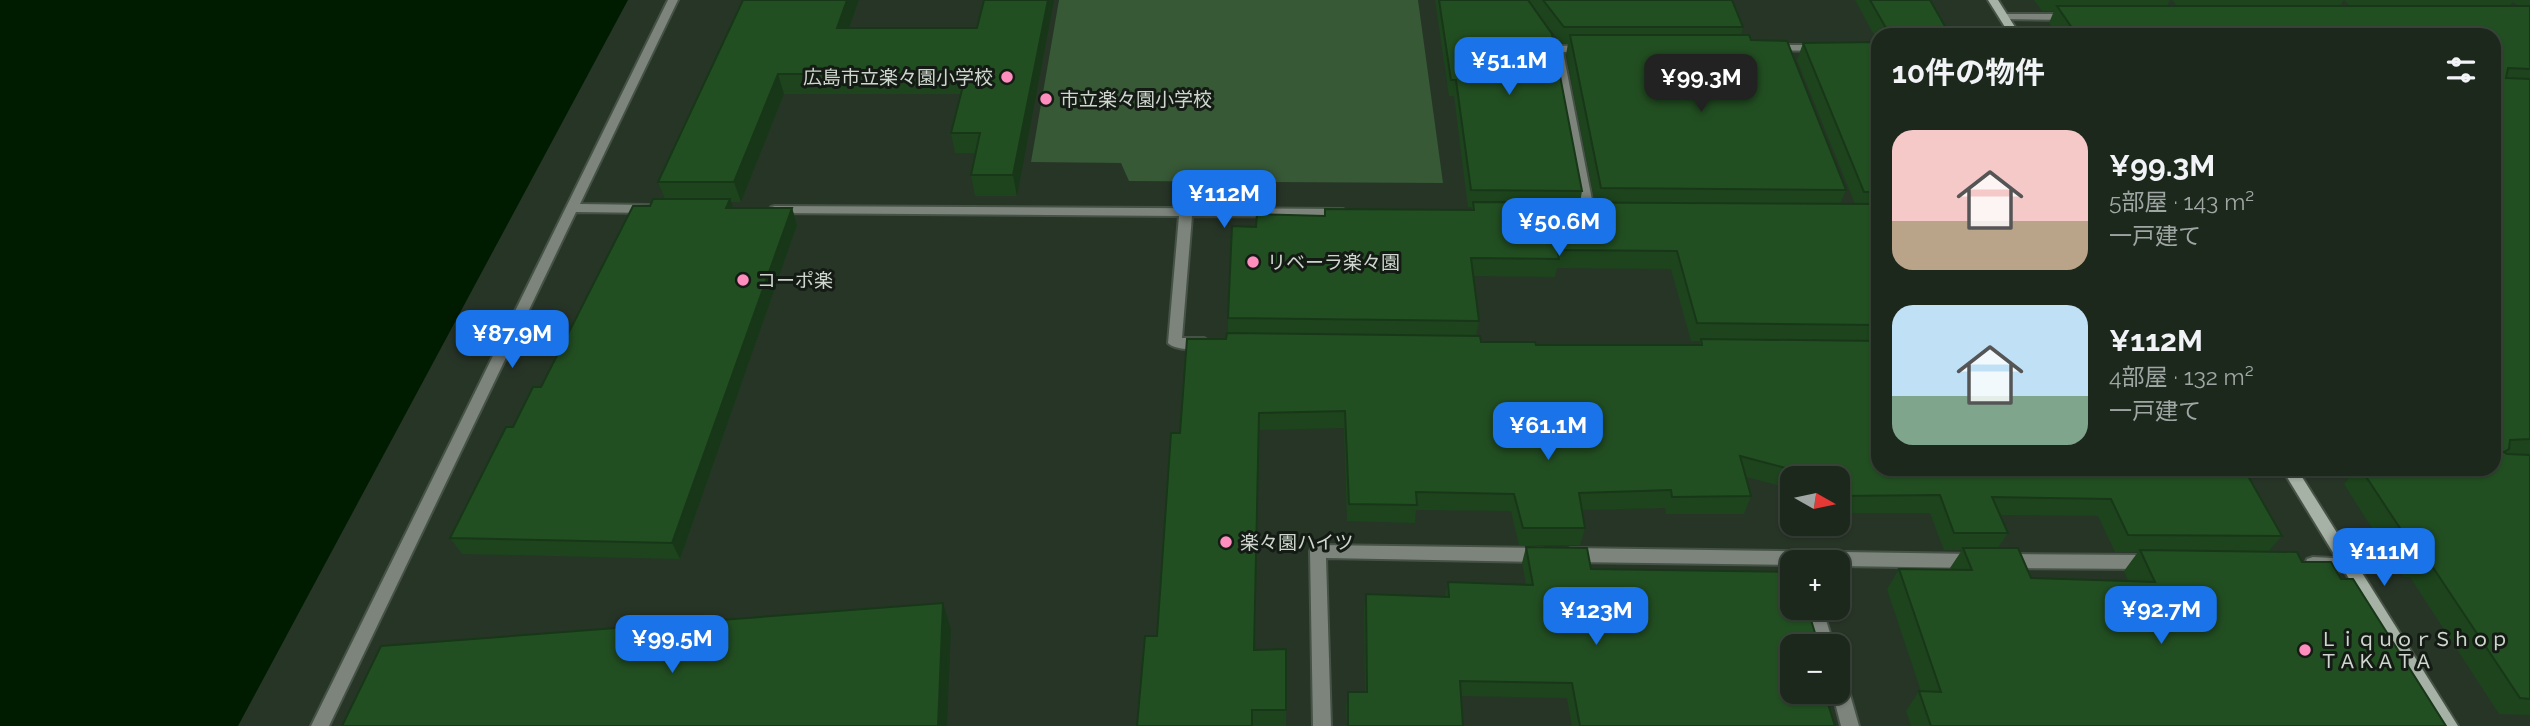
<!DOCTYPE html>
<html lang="ja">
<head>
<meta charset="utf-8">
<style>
	:root { --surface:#1d281d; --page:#253026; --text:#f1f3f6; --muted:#a0a6a4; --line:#3b443b; --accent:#1a73e8 }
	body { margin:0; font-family:Raleway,"Noto Sans JP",sans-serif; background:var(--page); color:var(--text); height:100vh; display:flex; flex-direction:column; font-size:26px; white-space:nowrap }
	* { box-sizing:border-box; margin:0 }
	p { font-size:23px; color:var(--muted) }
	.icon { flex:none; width:38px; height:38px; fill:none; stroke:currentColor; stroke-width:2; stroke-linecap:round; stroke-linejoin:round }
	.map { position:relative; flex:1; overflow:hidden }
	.details { position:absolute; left:1871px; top:28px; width:630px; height:448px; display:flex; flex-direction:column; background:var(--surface); border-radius:21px; box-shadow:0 2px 5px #0004,0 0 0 2px var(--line) }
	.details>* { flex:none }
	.needle { width:46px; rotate:99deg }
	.controls { position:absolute; left:1780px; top:466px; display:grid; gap:14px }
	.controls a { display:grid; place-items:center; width:70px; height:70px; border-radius:14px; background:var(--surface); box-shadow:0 2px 5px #0004,0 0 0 2px var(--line); font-size:35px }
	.price { position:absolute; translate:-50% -60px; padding:0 16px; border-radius:14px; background:var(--accent); color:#fff; font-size:23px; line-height:46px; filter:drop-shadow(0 2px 4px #0008) }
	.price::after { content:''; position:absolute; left:50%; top:42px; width:21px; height:16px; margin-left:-10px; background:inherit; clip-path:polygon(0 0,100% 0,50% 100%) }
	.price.on { background:#222; color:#fff }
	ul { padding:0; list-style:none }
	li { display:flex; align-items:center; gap:21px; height:175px; padding:0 21px }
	li span { display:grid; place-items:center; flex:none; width:196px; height:140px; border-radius:21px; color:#555 }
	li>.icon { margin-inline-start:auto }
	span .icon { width:84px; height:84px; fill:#fffc; stroke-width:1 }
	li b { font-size:30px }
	h2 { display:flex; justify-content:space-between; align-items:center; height:84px; padding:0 21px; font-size:30px }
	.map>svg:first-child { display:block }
	.green { fill:#375936 }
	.water { fill:#001c00 }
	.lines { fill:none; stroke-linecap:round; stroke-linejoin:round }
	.street-casing { stroke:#455245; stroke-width:4 }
	.secondary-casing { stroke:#455245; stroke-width:4 }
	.street { fill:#7c847c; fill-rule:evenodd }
	.secondary { fill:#a7b2a6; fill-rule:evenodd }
	.wall { fill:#1d441d; fill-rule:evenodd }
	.shaded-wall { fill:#183718 }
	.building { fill:#224f22; stroke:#183718; stroke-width:2 }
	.poi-dot { fill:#fd8ebe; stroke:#141b14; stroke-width:2.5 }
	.labels { text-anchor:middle; stroke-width:6; stroke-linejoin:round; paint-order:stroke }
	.poi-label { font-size:19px; fill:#ced6cd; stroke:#141b14; text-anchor:start }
</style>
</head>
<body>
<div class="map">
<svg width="2530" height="726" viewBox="0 0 2530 726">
	<rect width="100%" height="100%" fill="#273527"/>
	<path class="green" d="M1059 0H1418L1443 183 1129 181 1121 163 1031 162Z"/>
	<path class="water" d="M0 0H628L238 726H0Z"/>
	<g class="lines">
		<g class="street-casing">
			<g id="street">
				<path d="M668 0H678L580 204 650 205 656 209 650 213 576 212 329 726H311Z"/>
				<path d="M2004 14H2070L2075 17 2070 20 2000 19V15Z"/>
				<path d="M1552 40 1560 46 1587 45 1593 48 1587 51 1563 52 1595 215 1589 219 1583 215 1552 50 1547 43Z"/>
				<path d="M1772 45H1818L1824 48 1818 51 1768 50 1766 48Z"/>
				<path d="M775 206 1343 209 1349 213 1343 217 1192 216 1182 338H1204L1211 343C1203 351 1176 351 1168 343L1179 216 771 213 769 210 771 207Z"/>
				<path d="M1318 545 1541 548 1547 550 1549 555 1547 560 1541 562 1326 558 1331 726H1313L1310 551 1312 546Z"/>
				<path d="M1571 548 1975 554 1981 556 1983 561 1981 566 1975 568 1838 566V562H1792V565L1571 562 1565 560 1563 555 1565 550Z"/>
				<path d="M2005 554 2150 555 2156 557 2158 562 2156 567 2150 569 2005 568 1999 566 1997 561 1999 556Z"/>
				<path d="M2313 557 2353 559 2355 564 2353 569C2340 573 2320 573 2307 569L2305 564 2307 559Z"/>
				<path d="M1806 607H1822L1834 646H1818Z"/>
				<path d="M1838 676 1844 679 1847 684 1859 726H1841L1832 691H1838Z"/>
			</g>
		</g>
		<g class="secondary-casing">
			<g id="secondary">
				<path d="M1988 0H1998L2020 35H2010Z"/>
				<path d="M2282 469H2297L2458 726H2439Z"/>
			</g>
		</g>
		<use href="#street" class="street"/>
		<use href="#secondary" class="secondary"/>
	</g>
	<g class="wall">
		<path d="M743 0H859L849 28H977L984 0 1017 196H975L971 175 975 153H955L951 133 961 94H784L741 202H731L733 208H792L797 225 680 559 462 554 450 538 513 427 541 387 650 206 665 199 658 182Z"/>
		<path d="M1435 0H1732L1743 27 1741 35 1751 40 1846 190 1840 204H1855L1797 60 1803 43 1878 42 1855 0H1930L1950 35H1878V469H2244L2282 536 2268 552 2302 562 2341 579 2446 726H1911L1906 711 1919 691H1921L1887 589 1899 569H1951L1950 568 1962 550H1944L1930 513H1838V478H1792V489L1746 477 1751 496 1744 514H1666L1665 508 1581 510 1585 528 1580 545H1519L1511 511 1416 510 1415 523 1347 521 1344 428 1259 430 1255 650 1286 649V726H1137L1157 636 1180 433 1226 339 1228 333V318L1256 227 1324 216 1472 210V207H1468L1454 96H1449ZM1533 8 1561 43H1568L1566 55 1595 203H1580L1582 191ZM1557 268 1671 269 1691 341H1700L1699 345H1536L1481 342 1476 336 1479 321 1474 276 1555 277ZM2000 515 2098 516 2115 552H2138L2124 571 2128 581 2031 578 1998 548 2008 533Z"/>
		<path d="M2034 0H2170L2167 6H2177L2172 0H2530V715L2499 714 2410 577H2403L2344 484 2348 479 2341 469H2494V35H2057L2049 23 2054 11H2042ZM2344 0 2350 6H2340ZM2513 2 2518 6H2509Z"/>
		<path d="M1526 547 1591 569 1792 646 1835 726H1572L1567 698 1461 696 1463 726H1347L1346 707 1348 692H1365L1364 610 1366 594 1445 597 1448 582 1526 585 1522 563Z"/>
	</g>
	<g class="shaded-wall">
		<path d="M847 0H859L842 48 837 28Z"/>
		<path d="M1048 0H1054L1017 196 1013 175Z"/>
		<path d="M778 74 784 94 741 202 734 182Z"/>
		<path d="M730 199 736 216 726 208Z"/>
		<path d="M792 208 797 225 680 559 672 543Z"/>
		<path d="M943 603 951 629 947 726H938Z"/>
	</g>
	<g class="building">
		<path d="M743 0H847L837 28H977L984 0H1048L1013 175H971L980 133H951L966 74H778L734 182H658Z"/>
		<path d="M1439 0H1528L1552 34 1582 191 1471 190 1456 80H1451Z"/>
		<path d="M1543 0H1732L1743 27H1564Z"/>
		<path d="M1870 0H1930L1950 35H1890Z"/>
		<path d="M2057 6H2530V69L2508 68 2506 78 2530 79V439L2510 440 2509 449 2504 452 2507 454 2530 455V699L2520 698 2428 560H2421L2361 469H2494V35H2077Z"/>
		<path d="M1570 35H1749L1751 40 1787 41 1846 190 1601 188Z"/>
		<path d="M1878 42V192H1864L1803 43Z"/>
		<path d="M653 199H730L726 208H792L672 543 450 538 506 427H513L533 387H541L633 206H650Z"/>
		<path d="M1473 202 1878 204V325L1697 323 1677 251 1557 250 1559 259 1471 258 1479 321 1228 318 1232 226 1256 227 1257 214 1325 216V209L1474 210Z"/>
		<path d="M1227 333 1480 336 1481 342H1535L1536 345H1702L1701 339 1878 341V469H2244L2282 536 2128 535 2111 499 1992 497 2008 533H1954L1940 495 1838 496V478H1824L1740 456 1751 496 1672 497 1671 490 1579 493 1585 528H1523L1514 494 1416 492 1417 505 1349 504 1345 411 1259 413 1254 650 1286 649V710H1252V726H1137L1145 636H1157L1171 433H1180L1187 339H1226Z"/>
		<path d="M1526 547 1587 548 1591 569 1792 572V607H1807L1819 646H1792V691H1824L1835 726H1580L1572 683 1460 681 1463 726H1348V692H1367L1366 594 1449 597 1448 582 1533 585Z"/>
		<path d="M1963 548H2018L2031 578 2155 582 2140 550 2297 552 2302 562H2331L2341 579H2353L2446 726H1931L1919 691 1941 692 1899 569 1972 570Z"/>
		<path d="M943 603 938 726H342L381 646Z"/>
	</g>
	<g class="poi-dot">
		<circle cx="1007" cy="77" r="7"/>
		<circle cx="1046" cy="99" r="7"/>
		<circle cx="1253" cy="262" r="7"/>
		<circle cx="743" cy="280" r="7"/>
		<circle cx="1226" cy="542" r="7"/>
		<circle cx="2305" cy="650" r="7"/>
	</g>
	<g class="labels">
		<g class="poi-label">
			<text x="993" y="84" text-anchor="end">広島市立楽々園小学校</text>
			<text x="1060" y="106">市立楽々園小学校</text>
			<text x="1267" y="269">リベーラ楽々園</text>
			<text x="757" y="287">コーポ楽</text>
			<text x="1240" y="549">楽々園ハイツ</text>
			<text x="2319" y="646">ＬｉｑｕｏｒＳｈｏｐ<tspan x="2319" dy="22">ＴＡＫＡＴＡ</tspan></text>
		</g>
	</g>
</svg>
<div class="controls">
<a><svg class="needle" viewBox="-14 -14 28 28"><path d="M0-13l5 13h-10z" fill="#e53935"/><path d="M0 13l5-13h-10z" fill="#a0a6a4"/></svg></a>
<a>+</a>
<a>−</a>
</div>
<b class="price" style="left:1509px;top:97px">¥51.1M</b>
<b class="price on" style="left:1701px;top:114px">¥99.3M</b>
<b class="price" style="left:1224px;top:230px">¥112M</b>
<b class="price" style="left:1559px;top:258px">¥50.6M</b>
<b class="price" style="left:512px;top:370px">¥87.9M</b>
<b class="price" style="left:1548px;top:462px">¥61.1M</b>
<b class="price" style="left:2384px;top:588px">¥111M</b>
<b class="price" style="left:2161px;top:646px">¥92.7M</b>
<b class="price" style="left:1596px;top:647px">¥123M</b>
<b class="price" style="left:672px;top:675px">¥99.5M</b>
<section class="details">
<h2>10件の物件<svg class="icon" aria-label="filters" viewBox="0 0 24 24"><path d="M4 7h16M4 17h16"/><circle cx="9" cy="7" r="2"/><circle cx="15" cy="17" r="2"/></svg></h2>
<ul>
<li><span style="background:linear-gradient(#f6c9c9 65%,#b9a48a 0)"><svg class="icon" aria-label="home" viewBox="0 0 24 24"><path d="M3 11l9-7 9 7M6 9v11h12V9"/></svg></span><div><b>¥99.3M</b><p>5部屋 · 143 m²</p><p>一戸建て</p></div></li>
<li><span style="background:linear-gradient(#bfe0f5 65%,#7fa58c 0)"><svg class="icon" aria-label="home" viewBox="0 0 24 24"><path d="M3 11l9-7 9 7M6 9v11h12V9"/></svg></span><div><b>¥112M</b><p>4部屋 · 132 m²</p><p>一戸建て</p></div></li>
</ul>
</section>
</div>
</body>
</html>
